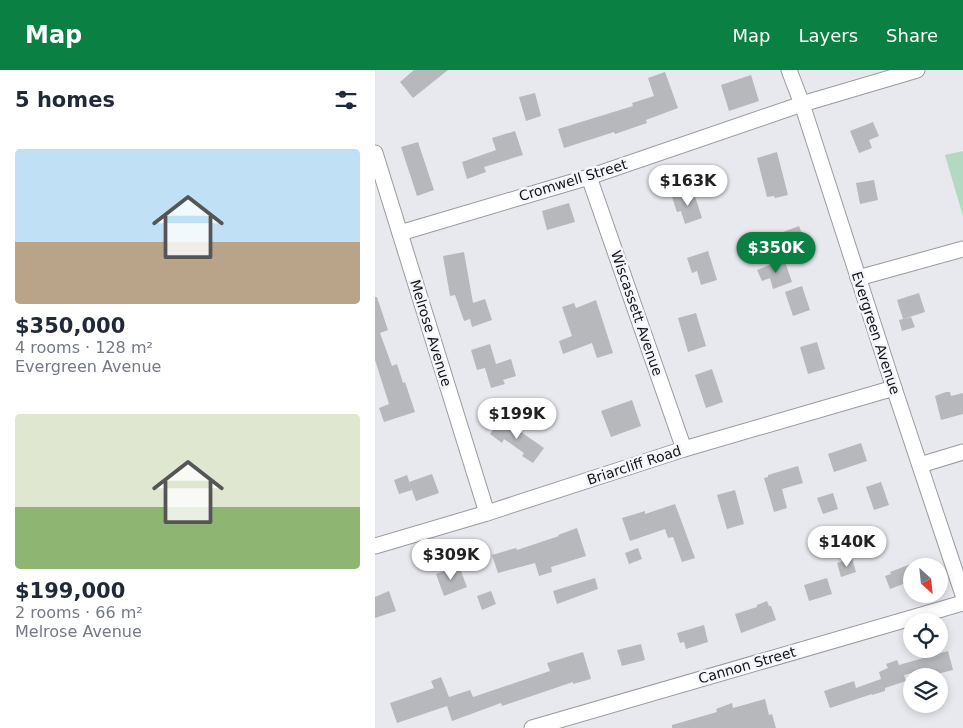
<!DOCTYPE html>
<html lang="en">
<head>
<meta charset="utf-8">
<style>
	:root { --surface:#fff; --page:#f6f6f7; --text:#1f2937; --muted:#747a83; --accent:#0b8043 }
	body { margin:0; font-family:"DejaVu Sans",sans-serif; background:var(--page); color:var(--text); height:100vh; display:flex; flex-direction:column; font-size:19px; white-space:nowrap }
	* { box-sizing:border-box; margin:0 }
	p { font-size:16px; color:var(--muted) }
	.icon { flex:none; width:28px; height:28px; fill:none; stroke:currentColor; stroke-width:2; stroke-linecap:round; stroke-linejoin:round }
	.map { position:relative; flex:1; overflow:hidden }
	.side { display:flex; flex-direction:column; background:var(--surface); width:375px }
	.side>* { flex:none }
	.needle { width:32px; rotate:153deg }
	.controls { position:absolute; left:528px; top:488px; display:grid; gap:10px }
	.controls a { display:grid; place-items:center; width:45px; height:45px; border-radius:50%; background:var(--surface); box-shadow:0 2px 8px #0003; font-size:25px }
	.price { position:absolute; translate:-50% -42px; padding:0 11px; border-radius:18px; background:#fff; color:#222; font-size:16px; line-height:32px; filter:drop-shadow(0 1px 2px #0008) }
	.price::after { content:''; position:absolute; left:50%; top:30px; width:15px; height:11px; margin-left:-8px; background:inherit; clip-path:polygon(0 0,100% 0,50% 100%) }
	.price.current { background:var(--accent); color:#fff }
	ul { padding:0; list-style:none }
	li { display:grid; align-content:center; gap:10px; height:265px; padding:0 15px }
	li span { display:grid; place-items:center; height:155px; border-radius:5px; color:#555 }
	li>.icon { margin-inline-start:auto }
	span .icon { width:90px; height:90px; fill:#fffc; stroke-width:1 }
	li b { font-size:21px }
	h2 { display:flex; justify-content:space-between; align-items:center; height:60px; padding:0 15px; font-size:21px }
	header { display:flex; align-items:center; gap:30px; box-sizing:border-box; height:70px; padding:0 25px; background:var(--accent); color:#fff }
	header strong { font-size:24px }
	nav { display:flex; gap:28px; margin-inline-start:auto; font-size:18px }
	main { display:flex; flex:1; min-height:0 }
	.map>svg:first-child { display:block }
	.green { fill:#b3d9c2 }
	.building { fill:#b6b8bc }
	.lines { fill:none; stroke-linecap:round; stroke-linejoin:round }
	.minor-casing { stroke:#999b9f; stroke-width:17 }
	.minor { stroke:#fff; stroke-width:15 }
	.labels { text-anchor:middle; stroke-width:5; stroke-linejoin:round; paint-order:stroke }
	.street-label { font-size:14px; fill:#141416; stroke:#f4f6fb }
</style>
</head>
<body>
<header>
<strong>Map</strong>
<nav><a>Map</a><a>Layers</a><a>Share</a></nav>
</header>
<main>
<section class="side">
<h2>5 homes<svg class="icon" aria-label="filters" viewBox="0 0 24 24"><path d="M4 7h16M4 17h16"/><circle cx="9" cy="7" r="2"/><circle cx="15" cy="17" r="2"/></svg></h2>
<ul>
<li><span style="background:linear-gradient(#bfe0f5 60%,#b9a48a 0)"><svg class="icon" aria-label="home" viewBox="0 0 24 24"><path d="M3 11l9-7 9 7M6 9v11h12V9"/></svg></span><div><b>$350,000</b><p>4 rooms · 128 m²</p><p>Evergreen Avenue</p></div></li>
<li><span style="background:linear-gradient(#dfe7d0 60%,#8fb573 0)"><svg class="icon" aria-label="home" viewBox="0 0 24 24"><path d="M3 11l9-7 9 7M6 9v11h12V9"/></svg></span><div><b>$199,000</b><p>2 rooms · 66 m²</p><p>Melrose Avenue</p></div></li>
</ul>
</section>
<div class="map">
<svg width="588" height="658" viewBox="0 0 588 658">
	<rect width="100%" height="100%" fill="#e7e9ee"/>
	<path class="green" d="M588 81V146L570 85Z"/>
	<g class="building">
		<path d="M39 0H73L38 28 25 12Z"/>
		<path d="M290 2 303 38 271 50 272 53 240 64 239 62 189 78 183 59 258 36 257 33 279 26 273 8Z"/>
		<path d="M376 5 384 31 354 41 346 15Z"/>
		<path d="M160 23 166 46 151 51 144 27Z"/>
		<path d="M498 52 504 66 494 70 497 78 484 83 475 61Z"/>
		<path d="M140 61 148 85 109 97 111 102 92 109 87 92 121 80 117 68Z"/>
		<path d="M43 72 59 120 42 126 26 77Z"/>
		<path d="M402 82 413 125 400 128 399 126 392 127 382 88Z"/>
		<path d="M499 110 503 130 485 134 481 113Z"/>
		<path d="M318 120 327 148 310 154 306 141 302 142 297 127Z"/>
		<path d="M194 133 200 152 172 160 167 141Z"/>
		<path d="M424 156 433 179 416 185 408 162Z"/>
		<path d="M333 181 342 210 326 215 322 201 317 203 312 188Z"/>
		<path d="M89 182 98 233 110 229 117 250 97 257 95 249 89 251 80 225 75 226 68 186Z"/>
		<path d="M409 189 417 212 398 219 395 208 387 211 382 200Z"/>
		<path d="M427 216 435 240 418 246 410 222Z"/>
		<path d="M544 223 550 242 528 249 522 230Z"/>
		<path d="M0 227H2L13 260 5 263 17 296 22 294 28 313 30 312 40 342 9 352 4 338 14 334 0 290Z"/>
		<path d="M221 230 238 283 222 288 217 273 188 284 184 271 197 266 187 237 199 233 201 238Z"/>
		<path d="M321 243 331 276 313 282 303 248Z"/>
		<path d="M536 247 540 257 527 261 524 250Z"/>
		<path d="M442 272 450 299 433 304 425 277Z"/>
		<path d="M115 274 121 294 136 289 141 306 128 310 130 314 116 318 110 298 102 300 96 280Z"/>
		<path d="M337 299 348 332 331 338 320 305Z"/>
		<path d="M571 322H575L576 326 588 323V344L566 350 560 326Z"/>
		<path d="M257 330 266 356 236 367 226 341Z"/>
		<path d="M126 348 169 378 158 393 147 386 149 383 129 369 127 373 115 364Z"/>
		<path d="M486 373 492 391 459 402 453 384Z"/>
		<path d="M423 396 428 413 407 419 412 438 399 442 389 408 393 407V405Z"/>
		<path d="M57 404 64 423 41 431 34 412Z"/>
		<path d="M32 405 37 420 24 424 19 410Z"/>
		<path d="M506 412 514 435 499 440 491 417Z"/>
		<path d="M360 420 369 454 352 459 342 425Z"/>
		<path d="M458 423 463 439 448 444 442 428Z"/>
		<path d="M300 434 320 488 307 492 298 467 293 468 290 459 255 471 247 448 270 441V444Z"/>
		<path d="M202 458 211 486 176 497 177 502 164 506 160 493 123 503 117 485 141 478 142 480 184 466 183 465Z"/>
		<path d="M263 478 267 489 254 494 250 483Z"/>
		<path d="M477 488 481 502 466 507 462 493Z"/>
		<path d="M536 494V511L515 519 510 506 516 504 515 502Z"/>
		<path d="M84 496 92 517 69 526 61 504Z"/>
		<path d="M220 508 223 519 182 534 178 521Z"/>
		<path d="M452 508 457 524 434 531 429 515Z"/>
		<path d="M14 521 21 541 0 548V527Z"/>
		<path d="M116 521 121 534 107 540 102 526Z"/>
		<path d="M392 531 394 536H396L401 550 366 563 360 544 382 537V535Z"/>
		<path d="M329 555 333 572 311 579 309 572 305 573 302 563Z"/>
		<path d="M266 574 270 590 247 596 242 580Z"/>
		<path d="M573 581 578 600 554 606H553L552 599 529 605 531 611 510 618V621L497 625V624L455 638 449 621 479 611 481 618 506 609 504 602 513 598 511 594 522 590 524 595Z"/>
		<path d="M208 582 216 609 198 614V612L127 636 126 633 77 651 72 636 22 653 15 633 59 618 56 611 66 607 74 627 95 620 98 627 175 601 172 593Z"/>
		<path d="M390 629 394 645 397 644 401 658H297V655L342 642 341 639 357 633 358 638Z"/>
	</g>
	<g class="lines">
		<g class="minor-casing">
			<g id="minor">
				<path d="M414 0 427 34 519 318 588 525"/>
				<path d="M0 83 112 443"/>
				<path d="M214 107 309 379"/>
				<path d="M25 163 214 107 427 34 542 0"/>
				<path d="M483 208 588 179"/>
				<path d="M545 395 588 382"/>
				<path d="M0 476 112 443 309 379 519 318"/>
				<path d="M157 658 588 533"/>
			</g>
		</g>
		<use href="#minor" class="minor"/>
	</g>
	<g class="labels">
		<g class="street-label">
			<text transform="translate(198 110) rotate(-17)" y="5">Cromwell Street</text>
			<text transform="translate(262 243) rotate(71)" y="5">Wiscassett Avenue</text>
			<text transform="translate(56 263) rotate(73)" y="5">Melrose Avenue</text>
			<text transform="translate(501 263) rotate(72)" y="5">Evergreen Avenue</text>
			<text transform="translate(259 395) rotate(-18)" y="5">Briarcliff Road</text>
			<text transform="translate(372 595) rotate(-16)" y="5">Cannon Street</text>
		</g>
	</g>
</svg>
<div class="controls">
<a><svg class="needle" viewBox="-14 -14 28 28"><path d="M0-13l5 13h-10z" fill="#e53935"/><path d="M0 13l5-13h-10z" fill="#747a83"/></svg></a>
<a><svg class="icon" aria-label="locate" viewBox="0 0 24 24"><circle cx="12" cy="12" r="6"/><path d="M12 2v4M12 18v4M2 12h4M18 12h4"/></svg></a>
<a><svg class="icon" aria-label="layers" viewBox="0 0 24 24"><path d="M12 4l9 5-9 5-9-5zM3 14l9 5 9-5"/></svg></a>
</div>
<b class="price" style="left:313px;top:137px">$163K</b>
<b class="price current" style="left:401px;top:204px">$350K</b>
<b class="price" style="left:142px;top:370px">$199K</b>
<b class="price" style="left:472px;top:498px">$140K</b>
<b class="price" style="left:76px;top:511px">$309K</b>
</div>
</main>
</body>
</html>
